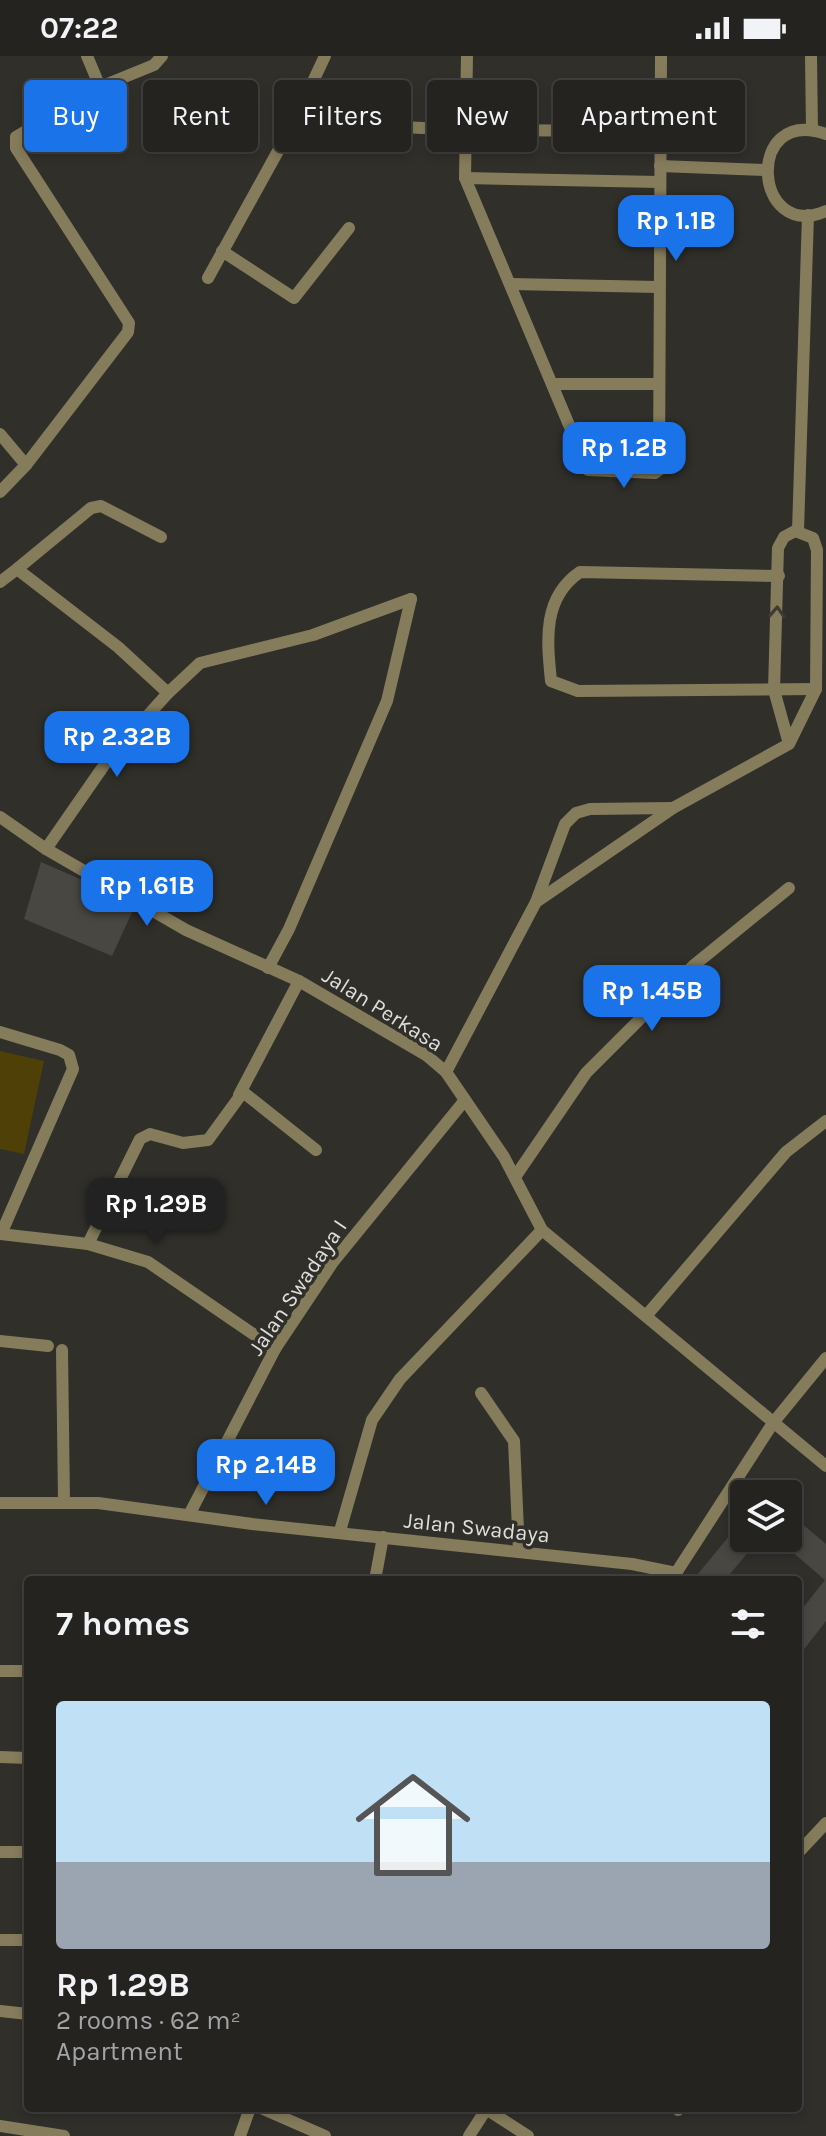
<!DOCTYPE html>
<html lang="en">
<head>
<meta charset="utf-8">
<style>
	:root { --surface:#242320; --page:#2c2b29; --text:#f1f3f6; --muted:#a3a4a5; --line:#41403e; --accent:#1a73e8 }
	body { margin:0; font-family:Karla,sans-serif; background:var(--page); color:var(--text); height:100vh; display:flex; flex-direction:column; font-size:30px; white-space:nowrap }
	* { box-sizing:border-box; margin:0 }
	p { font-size:26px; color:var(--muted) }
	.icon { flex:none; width:44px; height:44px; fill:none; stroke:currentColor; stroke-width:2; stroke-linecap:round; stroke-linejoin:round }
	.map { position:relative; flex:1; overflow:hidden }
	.panel { position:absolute; left:24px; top:1520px; width:778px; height:536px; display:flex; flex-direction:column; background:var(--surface); border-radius:8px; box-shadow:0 4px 12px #0003,0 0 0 2px var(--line) }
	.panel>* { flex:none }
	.banner { position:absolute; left:24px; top:24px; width:778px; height:72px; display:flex; gap:16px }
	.buttons { position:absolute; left:730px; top:1424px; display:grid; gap:16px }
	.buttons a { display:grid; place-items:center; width:72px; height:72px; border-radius:8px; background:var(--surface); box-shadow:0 4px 12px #0003,0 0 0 2px var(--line); font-size:40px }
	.price { position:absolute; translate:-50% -68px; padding:0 18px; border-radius:16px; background:var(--accent); color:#fff; font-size:26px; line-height:52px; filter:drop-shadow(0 2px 4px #0008) }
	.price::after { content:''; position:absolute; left:50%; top:48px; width:24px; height:18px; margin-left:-12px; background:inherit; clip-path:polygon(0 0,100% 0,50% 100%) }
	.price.on { background:#222; color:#fff }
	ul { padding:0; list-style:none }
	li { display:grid; align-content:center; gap:16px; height:424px; padding:0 32px }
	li+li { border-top:2px solid var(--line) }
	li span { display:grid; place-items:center; height:248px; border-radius:8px; color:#555 }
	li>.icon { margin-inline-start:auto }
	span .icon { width:144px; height:144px; fill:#fffc; stroke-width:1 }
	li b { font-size:34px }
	h2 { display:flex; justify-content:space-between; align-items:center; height:96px; padding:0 32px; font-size:34px }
	.pill { padding:0 28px; border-radius:8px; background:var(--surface); box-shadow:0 4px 12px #0003,0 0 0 2px var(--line); font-size:28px; line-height:72px }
	.pill.on { background:var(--accent); color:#fff }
	.status { display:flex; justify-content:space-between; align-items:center; height:56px; padding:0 40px; background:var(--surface); direction:ltr }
	.status svg { height:22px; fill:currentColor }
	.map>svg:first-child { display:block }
	.park { fill:#4e4006 }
	.building { fill:#494742 }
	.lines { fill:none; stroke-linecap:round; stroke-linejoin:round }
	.street { stroke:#857c5c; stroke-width:12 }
	.oneway { stroke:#3d3b32 }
	.labels { text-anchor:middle; stroke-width:7; stroke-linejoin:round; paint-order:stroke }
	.street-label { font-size:22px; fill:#dfdedb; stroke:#302f2a }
</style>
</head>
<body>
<div class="status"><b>07:22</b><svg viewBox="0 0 49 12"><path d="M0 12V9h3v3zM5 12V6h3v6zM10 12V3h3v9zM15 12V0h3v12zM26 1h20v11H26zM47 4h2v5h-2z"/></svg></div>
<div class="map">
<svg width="826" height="2080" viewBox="0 0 826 2080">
	<rect width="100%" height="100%" fill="#302f2a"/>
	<path class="park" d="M0 995 44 1005 24 1098 0 1093Z"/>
	<g class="building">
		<path d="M41 806 80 823 133 854 112 900 24 863Z"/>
		<path d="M788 1456 826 1488V1565L798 1601V1558L825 1524 776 1482H788Z"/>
		<path d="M744 1462V1482H760L725 1524H693Z"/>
	</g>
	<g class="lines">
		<g class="street">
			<path d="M87 0 100 31"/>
			<path d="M467 0 465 122 588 414 655 417 659 414 661 0"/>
			<path d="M811 0 812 74"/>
			<path d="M294 66 466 74 660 75"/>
			<path d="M826 78C744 49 753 187 826 155"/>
			<path d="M660 110 766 114"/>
			<path d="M465 122 659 126"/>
			<path d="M222 195 294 242 349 172"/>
			<path d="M208 222 294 66 325 0"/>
			<path d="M511 228 658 231"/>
			<path d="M553 328H657"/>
			<path d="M0 378 26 409"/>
			<path d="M0 436 26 409 128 276 129 267 16 92V81L100 31 154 9 162 0"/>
			<path d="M798 475 808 159"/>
			<path d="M17 513 91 452 101 450 161 481"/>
			<path d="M779 520 580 516C542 542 547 585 551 625L578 635 816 633"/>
			<path d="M0 526 17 513 118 591 168 637"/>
			<path d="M0 761 46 793 186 874 299 925 426 999 446 1016 504 1101 542 1174 826 1410"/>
			<path d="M46 793 107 705 168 637 200 607 313 579 411 543"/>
			<path d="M536 846 673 752 789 688 816 633 817 494 813 482 795 475 784 481 778 492 774 634 789 688"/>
			<path d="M268 912 289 873 387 645 411 543"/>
			<path d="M0 976 60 994 69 999 73 1013 1 1178"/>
			<path d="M446 1016 536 846 565 768 576 757 590 753 673 752"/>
			<path d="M239 1039 299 925"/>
			<path d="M515 1121 586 1017 693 910 789 832"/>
			<path d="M0 1178 88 1188 148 1206 275 1293"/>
			<path d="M88 1188 140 1083 150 1078 183 1087 208 1084 243 1036 316 1094"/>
			<path d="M646 1260 786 1096 826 1065"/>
			<path d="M0 1285 48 1290"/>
			<path d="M62 1294 64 1445"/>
			<path d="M481 1337 514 1385 519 1496"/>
			<path d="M0 1447H98L252 1468 632 1508 676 1517 773 1367 826 1302"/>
			<path d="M189 1459 275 1293 333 1206 465 1044"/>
			<path d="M340 1475 372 1364 400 1323 542 1174"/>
			<path d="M375 1524 383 1481"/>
			<path d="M0 1615H28"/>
			<path d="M0 1701 28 1702"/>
			<path d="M0 1796H28"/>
			<path d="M798 1797 826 1767"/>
			<path d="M0 1884H28"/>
			<path d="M0 1955 28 1958"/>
			<path d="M261 2052 325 2080"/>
			<path d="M676 2052 678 2054"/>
			<path d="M486 2053 528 2080"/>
			<path d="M0 2070 64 2080"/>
			<path d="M240 2080 250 2052"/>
			<path d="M469 2080 487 2052"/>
		</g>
	</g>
	<defs><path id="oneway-chevron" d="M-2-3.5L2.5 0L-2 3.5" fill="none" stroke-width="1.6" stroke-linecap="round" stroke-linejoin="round" transform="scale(2)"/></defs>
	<use class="oneway" href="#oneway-chevron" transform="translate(777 556) rotate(-87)"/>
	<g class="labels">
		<g class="street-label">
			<text transform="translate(383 953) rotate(32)" y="8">Jalan Perkasa</text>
			<text transform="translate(297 1231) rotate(-56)" y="8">Jalan Swadaya I</text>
			<text transform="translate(477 1471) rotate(6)" y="8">Jalan Swadaya</text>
		</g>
	</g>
</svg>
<div class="buttons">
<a><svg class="icon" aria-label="layers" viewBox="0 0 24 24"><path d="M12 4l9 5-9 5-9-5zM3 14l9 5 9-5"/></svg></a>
</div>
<b class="price" style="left:676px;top:207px">Rp 1.1B</b>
<b class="price" style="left:624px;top:434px">Rp 1.2B</b>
<b class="price" style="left:117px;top:723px">Rp 2.32B</b>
<b class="price" style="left:147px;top:872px">Rp 1.61B</b>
<b class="price" style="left:652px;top:977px">Rp 1.45B</b>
<b class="price on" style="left:156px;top:1190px">Rp 1.29B</b>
<b class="price" style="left:266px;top:1451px">Rp 2.14B</b>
<div class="banner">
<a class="pill on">Buy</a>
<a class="pill">Rent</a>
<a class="pill">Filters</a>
<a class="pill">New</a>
<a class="pill">Apartment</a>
</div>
<section class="panel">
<h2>7 homes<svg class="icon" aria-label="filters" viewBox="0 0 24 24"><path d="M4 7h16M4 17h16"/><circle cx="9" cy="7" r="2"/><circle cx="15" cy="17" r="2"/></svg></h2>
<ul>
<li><span style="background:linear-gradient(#bfe0f5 65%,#9aa5b1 0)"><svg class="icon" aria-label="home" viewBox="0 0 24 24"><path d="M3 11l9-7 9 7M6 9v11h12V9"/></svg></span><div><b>Rp 1.29B</b><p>2 rooms · 62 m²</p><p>Apartment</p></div></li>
</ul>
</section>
</div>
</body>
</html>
